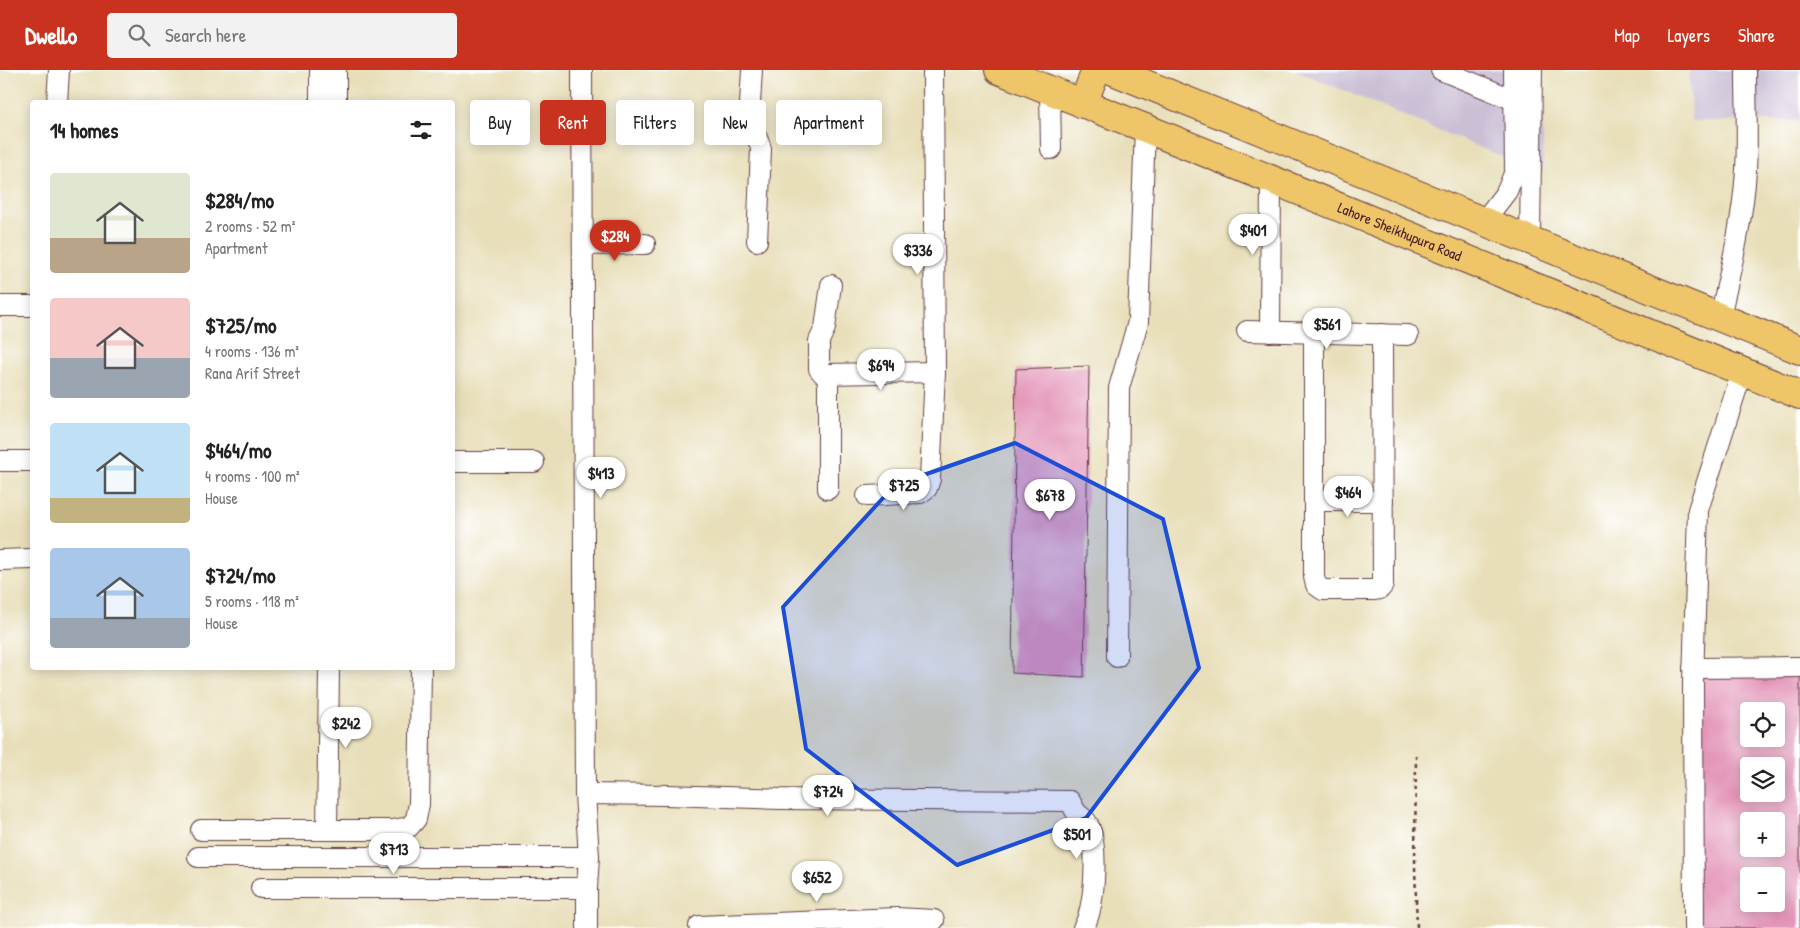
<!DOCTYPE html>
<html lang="en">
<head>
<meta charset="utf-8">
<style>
	:root { --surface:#fff; --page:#f2f2f2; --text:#222; --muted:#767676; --accent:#c8321e }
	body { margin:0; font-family:"Patrick Hand",sans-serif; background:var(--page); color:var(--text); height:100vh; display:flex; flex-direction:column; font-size:19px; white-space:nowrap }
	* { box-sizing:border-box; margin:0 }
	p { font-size:16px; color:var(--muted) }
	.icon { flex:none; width:28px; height:28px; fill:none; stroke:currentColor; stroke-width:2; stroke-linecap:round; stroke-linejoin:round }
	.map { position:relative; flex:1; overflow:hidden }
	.drawer { position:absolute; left:30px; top:30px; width:425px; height:570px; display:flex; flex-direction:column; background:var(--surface); border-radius:5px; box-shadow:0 2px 12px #0003 }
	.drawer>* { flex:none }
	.top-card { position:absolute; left:470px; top:30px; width:475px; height:45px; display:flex; gap:10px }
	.tools { position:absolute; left:1740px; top:632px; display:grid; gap:10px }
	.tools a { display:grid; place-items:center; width:45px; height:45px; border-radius:5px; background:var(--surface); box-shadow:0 2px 12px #0003; font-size:25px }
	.price { position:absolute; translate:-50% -42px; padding:0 11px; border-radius:18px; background:#fff; color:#222; font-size:16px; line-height:32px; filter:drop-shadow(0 1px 2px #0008) }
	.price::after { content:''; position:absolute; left:50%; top:30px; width:15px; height:11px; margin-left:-8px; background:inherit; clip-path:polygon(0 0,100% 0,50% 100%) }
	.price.active { background:var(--accent); color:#fff }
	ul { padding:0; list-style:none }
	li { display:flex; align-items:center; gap:15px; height:125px; padding:0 20px }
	li span { display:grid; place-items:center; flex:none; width:140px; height:100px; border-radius:5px; color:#555 }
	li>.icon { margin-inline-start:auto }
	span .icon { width:60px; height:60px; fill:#fffc; stroke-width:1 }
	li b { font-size:21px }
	h2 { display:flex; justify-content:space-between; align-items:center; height:60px; padding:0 20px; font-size:21px }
	.pill { padding:0 18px; border-radius:5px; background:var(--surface); box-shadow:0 2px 12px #0003; font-size:18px; line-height:45px }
	.pill.active { background:var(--accent); color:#fff }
	header { display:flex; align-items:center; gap:30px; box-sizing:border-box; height:70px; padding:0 25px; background:var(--accent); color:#fff }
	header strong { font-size:24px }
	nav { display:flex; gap:28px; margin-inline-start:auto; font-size:18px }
	.search { width:350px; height:45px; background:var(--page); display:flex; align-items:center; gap:12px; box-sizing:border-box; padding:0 18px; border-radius:5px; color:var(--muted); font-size:19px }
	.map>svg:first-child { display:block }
	.industrial { fill:#cbbfd5 }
	.building { fill:#e496b9; fill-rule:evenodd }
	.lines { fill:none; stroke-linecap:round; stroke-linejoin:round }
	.minor-casing { stroke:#623c40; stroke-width:22 }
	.highway-casing { stroke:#623c40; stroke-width:30 }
	.path { stroke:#623c40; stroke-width:2.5; stroke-dasharray:4 4; stroke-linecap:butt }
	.minor { stroke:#fff; stroke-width:20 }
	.highway { stroke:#eec569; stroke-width:28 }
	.marked { fill:#1d4ed8; fill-opacity:0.2; stroke:#1d4ed8; stroke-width:4; stroke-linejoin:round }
	.labels { text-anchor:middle; stroke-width:5; stroke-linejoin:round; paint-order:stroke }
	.street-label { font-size:15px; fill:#4a1f2b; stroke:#fff }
</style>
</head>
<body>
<header>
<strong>Dwello</strong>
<div class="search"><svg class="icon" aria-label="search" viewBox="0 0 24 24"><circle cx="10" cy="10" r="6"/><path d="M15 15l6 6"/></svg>Search here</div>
<nav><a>Map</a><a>Layers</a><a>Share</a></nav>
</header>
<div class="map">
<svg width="1800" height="858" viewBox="0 0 1800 858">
	<rect width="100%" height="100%" fill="#fff"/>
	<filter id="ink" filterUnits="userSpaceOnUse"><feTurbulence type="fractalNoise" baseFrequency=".02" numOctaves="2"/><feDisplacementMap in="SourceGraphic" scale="10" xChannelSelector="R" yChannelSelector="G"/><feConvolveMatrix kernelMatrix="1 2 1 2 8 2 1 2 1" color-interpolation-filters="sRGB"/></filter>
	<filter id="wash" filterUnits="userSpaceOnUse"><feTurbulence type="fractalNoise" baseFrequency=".0096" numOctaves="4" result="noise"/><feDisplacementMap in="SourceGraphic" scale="20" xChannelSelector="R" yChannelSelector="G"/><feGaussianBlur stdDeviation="1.12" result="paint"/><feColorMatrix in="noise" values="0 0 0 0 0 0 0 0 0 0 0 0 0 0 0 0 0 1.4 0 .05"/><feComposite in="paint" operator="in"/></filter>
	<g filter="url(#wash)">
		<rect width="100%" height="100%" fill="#e8dfba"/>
		<g class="industrial">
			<path d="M1295 0H1543V104Z"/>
			<path d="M1689 0H1800V51H1691Z"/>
		</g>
		<g id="blocks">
			<g class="building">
				<path d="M1089 296 1084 607 1012 603 1016 299Z"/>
				<path d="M1697 594 1800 596V858H1698ZM1749 641H1776V669H1749ZM1749 696H1776V724H1749ZM1749 751H1776V779H1749ZM1749 806H1776V834H1749Z"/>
			</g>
		</g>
	</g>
	<g filter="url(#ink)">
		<use href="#blocks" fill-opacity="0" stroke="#623c40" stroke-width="1"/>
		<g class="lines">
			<g class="minor-casing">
				<g id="minor">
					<path d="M582 0 585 724 589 787 587 818V858"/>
					<path d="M752 0 749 50C751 61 759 68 761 79L757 171"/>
					<path d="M1441 0 1524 34"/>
					<path d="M1050 21 1051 79"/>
					<path d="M57 32 59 0"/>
					<path d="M320 32V0"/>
					<path d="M336 32V0"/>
					<path d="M1484 151 1507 121 1515 101 1514 0"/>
					<path d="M1530 170 1532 0"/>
					<path d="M583 175 645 174"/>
					<path d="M0 236H32"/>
					<path d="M1720 247C1731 198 1743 150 1746 100 1748 67 1746 33 1746 0"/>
					<path d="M1247 261 1408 265"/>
					<path d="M1270 262 1271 110"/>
					<path d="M1314 263V507L1316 515 1323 520H1373L1380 519 1383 515 1382 264"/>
					<path d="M825 304 935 302"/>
					<path d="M0 391H32"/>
					<path d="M452 392H534"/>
					<path d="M828 419V309L819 299V271L825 258 831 215"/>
					<path d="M867 426 920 423 927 418 930 409 935 302 933 0"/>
					<path d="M1314 431H1383"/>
					<path d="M0 490 32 489"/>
					<path d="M1117 587 1119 318 1138 252 1145 58"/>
					<path d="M1693 598 1800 597"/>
					<path d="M585 724 667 725 781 729 1070 731C1072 734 1074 739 1076 742 1082 748 1087 749 1090 759 1098 779 1095 841 1083 858"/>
					<path d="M201 760H393L409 757 416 749 419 734 421 598"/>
					<path d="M327 760 329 598"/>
					<path d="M198 787H589"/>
					<path d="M261 818H587"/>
					<path d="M699 856 897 848 934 850"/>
					<path d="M1694 858 1693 613 1698 440 1742 302"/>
				</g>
			</g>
			<g class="highway-casing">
				<g id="highway">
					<path id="s1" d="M999 0 1145 58 1800 325"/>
					<path d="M1111 0 1800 280"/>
					<path d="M1083 34 1096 0"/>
				</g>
			</g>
			<path class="path" d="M1416 685 1415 797 1417 858"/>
			<use href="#minor" class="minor"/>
			<use href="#highway" class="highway"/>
		</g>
	</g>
	<path class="marked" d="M1015 373 1163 449 1199 598 1086 748 957 795 806 679 783 537 895 415Z"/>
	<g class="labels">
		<g class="street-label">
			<text dy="5" stroke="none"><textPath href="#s1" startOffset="432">Lahore Sheikhupura Road</textPath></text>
		</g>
	</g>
</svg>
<div class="tools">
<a><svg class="icon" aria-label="locate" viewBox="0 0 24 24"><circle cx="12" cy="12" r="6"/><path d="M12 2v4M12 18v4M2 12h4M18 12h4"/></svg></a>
<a><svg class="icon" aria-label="layers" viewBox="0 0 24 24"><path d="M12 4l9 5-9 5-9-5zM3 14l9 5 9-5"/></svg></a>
<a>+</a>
<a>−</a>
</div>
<b class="price" style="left:1253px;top:186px">$401</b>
<b class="price active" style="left:615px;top:192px">$284</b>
<b class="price" style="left:918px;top:206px">$336</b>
<b class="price" style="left:1327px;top:280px">$561</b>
<b class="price" style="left:881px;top:321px">$694</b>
<b class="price" style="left:601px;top:429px">$413</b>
<b class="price" style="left:904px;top:441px">$725</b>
<b class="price" style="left:1348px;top:448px">$464</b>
<b class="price" style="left:1050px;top:451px">$678</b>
<b class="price" style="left:346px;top:679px">$242</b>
<b class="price" style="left:828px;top:747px">$724</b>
<b class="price" style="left:1077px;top:790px">$501</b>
<b class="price" style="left:394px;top:805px">$713</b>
<b class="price" style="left:817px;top:833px">$652</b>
<div class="top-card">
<a class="pill">Buy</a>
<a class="pill active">Rent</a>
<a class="pill">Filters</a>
<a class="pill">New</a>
<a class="pill">Apartment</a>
</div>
<section class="drawer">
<h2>14 homes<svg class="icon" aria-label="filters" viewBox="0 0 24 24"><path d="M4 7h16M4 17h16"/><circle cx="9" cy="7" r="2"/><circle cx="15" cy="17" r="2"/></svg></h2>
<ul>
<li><span style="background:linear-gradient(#dfe7d0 65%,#b9a48a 0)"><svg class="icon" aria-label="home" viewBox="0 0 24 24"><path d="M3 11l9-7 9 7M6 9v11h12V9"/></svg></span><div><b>$284/mo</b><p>2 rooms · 52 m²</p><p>Apartment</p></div></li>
<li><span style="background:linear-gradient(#f6c9c9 60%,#9aa5b1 0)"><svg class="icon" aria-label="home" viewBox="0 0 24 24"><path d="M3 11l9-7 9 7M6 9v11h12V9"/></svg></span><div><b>$725/mo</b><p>4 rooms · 136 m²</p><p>Rana Arif Street</p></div></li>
<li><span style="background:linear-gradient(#bfe0f5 75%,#c2b280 0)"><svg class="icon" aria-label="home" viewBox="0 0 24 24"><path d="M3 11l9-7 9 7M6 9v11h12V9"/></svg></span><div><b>$464/mo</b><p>4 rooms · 100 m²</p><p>House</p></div></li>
<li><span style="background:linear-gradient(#a9c7e8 70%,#9aa5b1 0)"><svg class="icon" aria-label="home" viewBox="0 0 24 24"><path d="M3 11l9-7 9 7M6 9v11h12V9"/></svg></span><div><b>$724/mo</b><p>5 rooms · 118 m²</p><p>House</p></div></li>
</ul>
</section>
</div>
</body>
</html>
